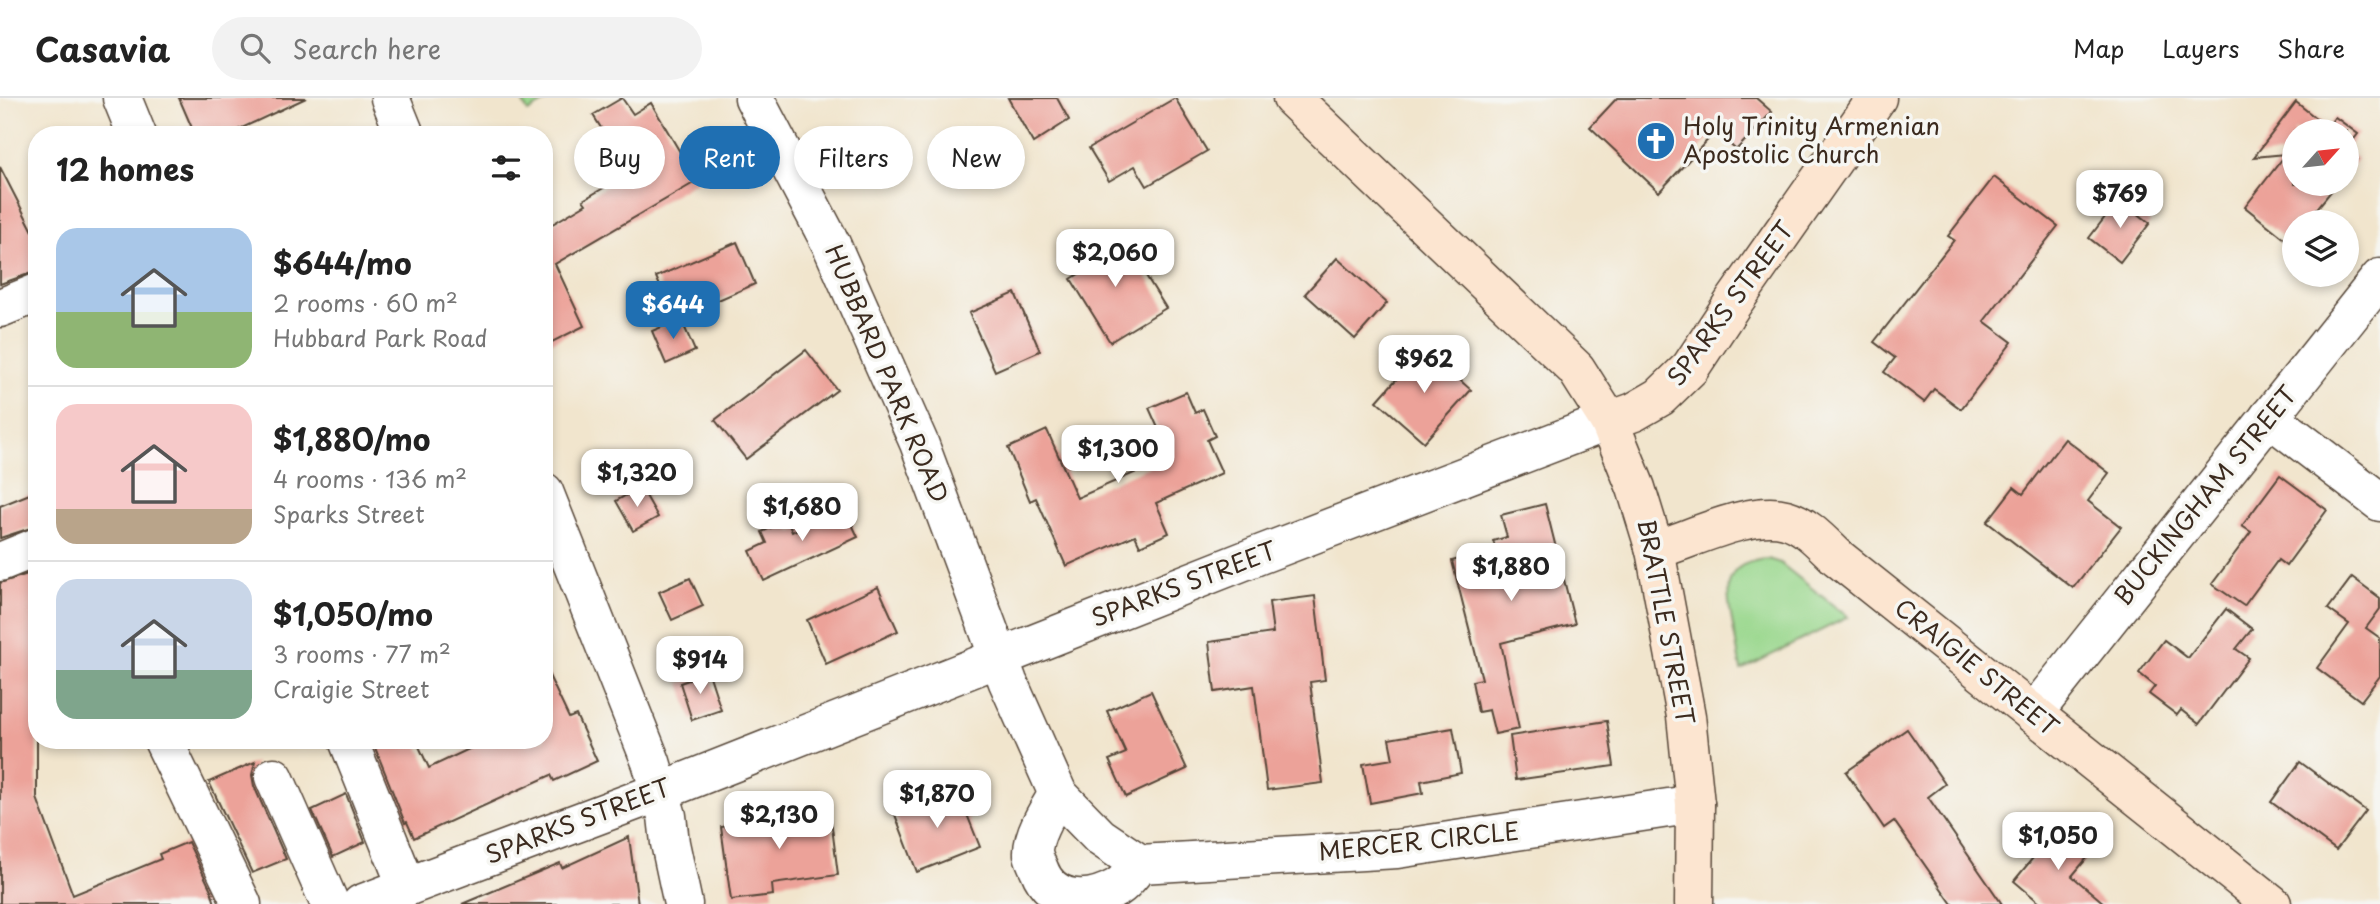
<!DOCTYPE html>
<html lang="en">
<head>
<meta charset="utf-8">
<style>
	:root { --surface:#fff; --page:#f2f2f2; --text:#222; --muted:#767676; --line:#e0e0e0; --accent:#1f6fb2 }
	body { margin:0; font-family:"Playpen Sans",sans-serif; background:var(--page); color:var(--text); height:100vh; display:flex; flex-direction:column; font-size:26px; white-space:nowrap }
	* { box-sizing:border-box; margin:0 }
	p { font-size:23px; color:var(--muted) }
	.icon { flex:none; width:38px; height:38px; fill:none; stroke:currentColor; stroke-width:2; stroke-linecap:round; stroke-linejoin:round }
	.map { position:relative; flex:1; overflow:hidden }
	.details { position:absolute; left:28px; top:28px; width:525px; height:623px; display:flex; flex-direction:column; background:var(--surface); border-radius:28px; box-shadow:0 4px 10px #0003 }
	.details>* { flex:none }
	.top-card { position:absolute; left:574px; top:28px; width:665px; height:63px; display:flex; gap:14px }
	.needle { width:46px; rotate:63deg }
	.controls { position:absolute; left:2282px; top:21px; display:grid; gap:14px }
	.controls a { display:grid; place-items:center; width:77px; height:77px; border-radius:50%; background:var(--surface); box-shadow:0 4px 10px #0003; font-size:35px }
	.price { position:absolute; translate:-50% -60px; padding:0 16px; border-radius:14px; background:#fff; color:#222; font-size:23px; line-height:46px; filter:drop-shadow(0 2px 4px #0008) }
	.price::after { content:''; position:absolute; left:50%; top:42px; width:21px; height:16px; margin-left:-10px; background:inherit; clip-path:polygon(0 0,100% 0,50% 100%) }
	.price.selected { background:var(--accent); color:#fff }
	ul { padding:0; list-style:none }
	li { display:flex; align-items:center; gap:21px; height:175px; padding:0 28px }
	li+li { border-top:2px solid var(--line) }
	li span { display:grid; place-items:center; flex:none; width:196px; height:140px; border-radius:21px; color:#555 }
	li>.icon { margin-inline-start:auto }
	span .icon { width:84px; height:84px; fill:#fffc; stroke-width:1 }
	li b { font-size:30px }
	h2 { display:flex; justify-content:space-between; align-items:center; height:84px; padding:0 28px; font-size:30px }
	.tag { padding:0 24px; border-radius:32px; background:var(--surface); box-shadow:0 4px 10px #0003; font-size:24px; line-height:63px }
	.tag.selected { background:var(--accent); color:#fff }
	header { display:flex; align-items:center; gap:42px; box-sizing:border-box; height:98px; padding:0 35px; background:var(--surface); border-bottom:2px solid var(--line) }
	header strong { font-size:33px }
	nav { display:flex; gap:38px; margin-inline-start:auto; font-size:24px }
	.search { width:490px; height:63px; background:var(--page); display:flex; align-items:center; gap:18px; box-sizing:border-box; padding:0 24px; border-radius:38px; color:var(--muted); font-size:26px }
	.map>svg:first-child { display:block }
	.green { fill:#99d78c; stroke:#6a8055; stroke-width:2 }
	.building { fill:#eca299 }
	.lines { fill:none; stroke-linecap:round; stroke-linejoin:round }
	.street-casing { stroke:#564638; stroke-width:41 }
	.secondary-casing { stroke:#564638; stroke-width:41 }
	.street { stroke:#fff; stroke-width:38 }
	.secondary { stroke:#fce5d0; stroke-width:38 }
	.labels { text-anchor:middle; stroke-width:7; stroke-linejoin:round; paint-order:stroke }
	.poi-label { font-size:24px; fill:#3b2a1e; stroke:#f6f6f2; text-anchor:start }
	.street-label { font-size:24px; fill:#3b2a1e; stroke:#f6f6f2 }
</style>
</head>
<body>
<header>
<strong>Casavia</strong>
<div class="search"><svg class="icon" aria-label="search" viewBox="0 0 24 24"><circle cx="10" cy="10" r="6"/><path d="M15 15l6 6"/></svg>Search here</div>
<nav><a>Map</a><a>Layers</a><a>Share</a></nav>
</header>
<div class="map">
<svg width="2380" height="806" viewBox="0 0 2380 806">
	<rect width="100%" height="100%" fill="#f6f6f2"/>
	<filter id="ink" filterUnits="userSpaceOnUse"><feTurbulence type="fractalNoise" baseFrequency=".0143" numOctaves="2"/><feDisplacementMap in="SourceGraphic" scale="14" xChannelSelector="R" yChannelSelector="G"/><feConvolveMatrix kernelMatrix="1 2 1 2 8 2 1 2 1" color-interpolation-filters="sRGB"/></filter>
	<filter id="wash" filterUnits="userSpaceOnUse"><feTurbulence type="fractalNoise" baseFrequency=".00686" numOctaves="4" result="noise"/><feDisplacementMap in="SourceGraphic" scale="28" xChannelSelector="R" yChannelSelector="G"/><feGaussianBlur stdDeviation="1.57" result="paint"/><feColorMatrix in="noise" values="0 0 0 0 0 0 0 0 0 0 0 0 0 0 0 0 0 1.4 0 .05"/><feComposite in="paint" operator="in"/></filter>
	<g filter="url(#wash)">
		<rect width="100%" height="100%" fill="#f1e5cd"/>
		<g class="green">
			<path d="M520 0H552L528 14Z"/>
			<path d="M1768 461 1780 465 1848 519 1741 572C1738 556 1735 540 1732 523 1725 488 1724 464 1768 461Z"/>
		</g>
		<g id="blocks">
			<g class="building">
				<path d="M179 0H306L227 37H195Z"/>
				<path d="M622 0 633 16 651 5 697 83 555 166 584 228 544 248V131L586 106 583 102 619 81 594 38 603 33 593 17Z"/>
				<path d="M1008 0H1057L1069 22 1033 45Z"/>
				<path d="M1175 0 1207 53 1147 88 1135 68 1109 83 1089 50Z"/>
				<path d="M1617 0H1756L1772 14 1736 52 1716 33 1659 94 1590 29Z"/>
				<path d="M2296 4 2327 29 2335 19 2358 36 2347 50V33H2294V86H2337L2306 124H2294V140L2290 145 2245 109 2286 56 2254 59Z"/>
				<path d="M2347 53 2357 61 2347 73Z"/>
				<path d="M0 69 37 141V173L0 186Z"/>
				<path d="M1994 79 2058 128 1984 223 2012 244 1961 311 1934 291 1924 304 1884 274 1895 260 1874 244 1954 142 1948 138Z"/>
				<path d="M2119 101 2150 125 2120 164 2089 140Z"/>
				<path d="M1099 141 1109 158 1127 147 1166 210 1110 244 1071 181 1082 174 1073 157Z"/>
				<path d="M737 144 755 186 675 221 656 179Z"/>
				<path d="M1337 160 1387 205 1355 241 1305 196Z"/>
				<path d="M1015 195 1040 253 995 273 969 215Z"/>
				<path d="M681 221 695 253 666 266 652 233Z"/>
				<path d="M1424 250 1471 292 1424 344 1377 303Z"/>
				<path d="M806 252 837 292 746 361 715 322Z"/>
				<path d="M1186 294 1195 315 1203 311 1215 338 1207 342 1222 375 1156 405 1169 435 1140 448 1135 437 1066 468 1036 400 1030 403 1008 350 1047 332 1077 400 1171 359 1149 310Z"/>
				<path d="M2065 341 2109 375 2088 403 2121 429 2073 490 1987 424 2014 389 2023 396Z"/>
				<path d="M2280 377 2327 412 2286 468 2278 462 2244 508 2212 486 2251 434 2242 428Z"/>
				<path d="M641 389 658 419 633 433 616 403Z"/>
				<path d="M37 393V428L0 440V408Z"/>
				<path d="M1545 406 1575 526 1501 545 1519 631 1495 636 1489 612 1478 614 1472 583 1482 581 1452 463 1496 451 1493 443 1507 439 1501 417Z"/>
				<path d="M844 409 858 439 764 483 750 453 767 445 762 434 787 422 792 434Z"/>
				<path d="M37 473V700L73 797 161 761 159 756 188 744 211 792 215 806H0V485Z"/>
				<path d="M2352 479 2380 500V511L2366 530 2380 540V578L2361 603 2317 570 2349 526 2328 511Z"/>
				<path d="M690 480 703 508 672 522 659 494Z"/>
				<path d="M878 489 898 533 826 566 807 522Z"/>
				<path d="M1315 498 1325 582 1310 584 1323 685 1267 692 1254 588 1215 594 1209 544 1273 535 1269 504Z"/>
				<path d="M2226 511 2252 531 2236 551 2249 560 2199 626 2181 612 2177 617 2149 596 2155 588 2139 575 2164 542 2188 560Z"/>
				<path d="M544 567 569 620 576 617 597 663 554 683 551 677 414 740 407 724 405 725 372 642H416L429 670 488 642H544Z"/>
				<path d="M709 575 721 612 692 622 680 585Z"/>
				<path d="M1151 593 1187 671 1126 699 1109 662 1126 655 1107 613Z"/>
				<path d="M1607 623 1614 668 1516 682 1510 638Z"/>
				<path d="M1453 630 1461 675 1421 683 1423 695 1370 705 1363 666 1393 661 1389 641Z"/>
				<path d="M1907 631 1945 686 1928 699 2002 806H1952L1894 723 1884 730 1846 674Z"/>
				<path d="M255 664 252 677 254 688 286 761 252 775 209 684Z"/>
				<path d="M2300 664 2366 713 2336 752 2271 704Z"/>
				<path d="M956 689 980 749 917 774 894 714Z"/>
				<path d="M346 696 365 744 333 759 312 712Z"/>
				<path d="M829 705 838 777 772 786 773 797 731 802 721 729 788 720 786 711Z"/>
				<path d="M2060 727 2092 754 2072 778 2105 806H2041L2014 783Z"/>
				<path d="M629 739 638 806H462L560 765 562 770Z"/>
			</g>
		</g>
	</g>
	<g filter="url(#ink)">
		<use href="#blocks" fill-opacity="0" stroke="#564638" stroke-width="2"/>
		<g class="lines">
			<g class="street-casing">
				<g id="street">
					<path d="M122 0 137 37"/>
					<path d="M390 0 405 37"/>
					<path d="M754 0 831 146 919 345 1008 584 1058 696 1100 739 1140 766 1278 758 1397 751 1695 706"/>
					<path d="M0 210 37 195"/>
					<path d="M2269 319 2380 404"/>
					<path d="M544 394 651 664 667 718 670 745 683 806"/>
					<path d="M0 464 37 449"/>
					<path d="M2033 616 2380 180"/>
					<path d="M163 642 242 806"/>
					<path d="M348 642 407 789"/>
					<path d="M274 679 330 806"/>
					<path d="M1058 696C1048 712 1032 737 1033 756 1034 761 1037 767 1039 771 1052 806 1088 806 1118 789 1126 784 1133 773 1140 766"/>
					<path d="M361 806 659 694 1259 457 1609 323"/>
				</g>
			</g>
			<g class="secondary-casing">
				<g id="secondary">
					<path d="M1292 0 1576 271 1609 323 1636 390 1655 452 1686 618 1695 706 1694 806"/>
					<path d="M1609 323 1634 314 1660 299 1690 270 1733 205 1877 0"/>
					<path d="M1655 452C1690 442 1750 411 1786 421 1807 427 1823 446 1838 460L2272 806"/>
				</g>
			</g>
			<use href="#street" class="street"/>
			<use href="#secondary" class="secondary"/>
		</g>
	</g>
	<defs>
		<g id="church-disc" transform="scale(2.0125)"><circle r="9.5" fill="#1f6fb2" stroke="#f6f6f2"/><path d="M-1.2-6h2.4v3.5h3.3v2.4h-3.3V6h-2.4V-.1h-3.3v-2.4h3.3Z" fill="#fff"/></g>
	</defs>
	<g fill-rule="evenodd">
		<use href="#church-disc" x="1656" y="43"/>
	</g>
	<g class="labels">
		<g class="poi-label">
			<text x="1683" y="37">Holy Trinity Armenian<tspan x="1683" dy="28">Apostolic Church</tspan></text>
		</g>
		<g class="street-label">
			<text transform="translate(1731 206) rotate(-54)" y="8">SPARKS STREET</text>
			<text transform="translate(886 276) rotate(67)" y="8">HUBBARD PARK ROAD</text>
			<text transform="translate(2206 398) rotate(-51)" y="8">BUCKINGHAM STREET</text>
			<text transform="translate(1184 487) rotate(-21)" y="8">SPARKS STREET</text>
			<text transform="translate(1665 524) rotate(79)" y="8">BRATTLE STREET</text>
			<text transform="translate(1976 570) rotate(39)" y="8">CRAIGIE STREET</text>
			<text transform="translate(578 724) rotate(-21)" y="8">SPARKS STREET</text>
			<text transform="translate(1419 744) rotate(-6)" y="8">MERCER CIRCLE</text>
		</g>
	</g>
</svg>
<div class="controls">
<a><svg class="needle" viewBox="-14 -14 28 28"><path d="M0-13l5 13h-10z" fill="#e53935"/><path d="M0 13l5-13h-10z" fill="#767676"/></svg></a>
<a><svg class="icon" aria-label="layers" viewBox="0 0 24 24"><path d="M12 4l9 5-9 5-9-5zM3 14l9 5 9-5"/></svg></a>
</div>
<b class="price" style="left:2120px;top:132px">$769</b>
<b class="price" style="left:1115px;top:191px">$2,060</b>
<b class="price selected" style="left:673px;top:243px">$644</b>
<b class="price" style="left:1424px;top:297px">$962</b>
<b class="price" style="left:1118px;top:387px">$1,300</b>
<b class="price" style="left:637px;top:411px">$1,320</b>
<b class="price" style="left:802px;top:445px">$1,680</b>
<b class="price" style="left:1511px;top:505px">$1,880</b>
<b class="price" style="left:700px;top:598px">$914</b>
<b class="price" style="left:937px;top:732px">$1,870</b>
<b class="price" style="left:779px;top:753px">$2,130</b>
<b class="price" style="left:2058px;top:774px">$1,050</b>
<div class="top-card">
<a class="tag">Buy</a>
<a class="tag selected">Rent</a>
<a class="tag">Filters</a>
<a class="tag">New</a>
</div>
<section class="details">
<h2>12 homes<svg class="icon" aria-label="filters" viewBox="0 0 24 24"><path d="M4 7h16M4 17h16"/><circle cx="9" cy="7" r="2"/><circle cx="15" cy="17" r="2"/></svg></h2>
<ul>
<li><span style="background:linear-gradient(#a9c7e8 60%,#8fb573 0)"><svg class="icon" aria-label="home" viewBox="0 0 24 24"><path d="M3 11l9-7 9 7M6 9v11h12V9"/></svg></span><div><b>$644/mo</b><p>2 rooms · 60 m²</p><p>Hubbard Park Road</p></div></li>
<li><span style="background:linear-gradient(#f6c9c9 75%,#b9a48a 0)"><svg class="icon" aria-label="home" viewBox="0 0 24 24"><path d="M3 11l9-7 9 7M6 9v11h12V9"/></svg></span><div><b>$1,880/mo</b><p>4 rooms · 136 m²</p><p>Sparks Street</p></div></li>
<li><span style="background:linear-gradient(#c9d6e8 65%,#7fa58c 0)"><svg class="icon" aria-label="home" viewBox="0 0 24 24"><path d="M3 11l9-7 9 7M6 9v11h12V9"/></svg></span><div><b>$1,050/mo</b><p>3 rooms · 77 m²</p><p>Craigie Street</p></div></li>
</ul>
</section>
</div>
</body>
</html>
